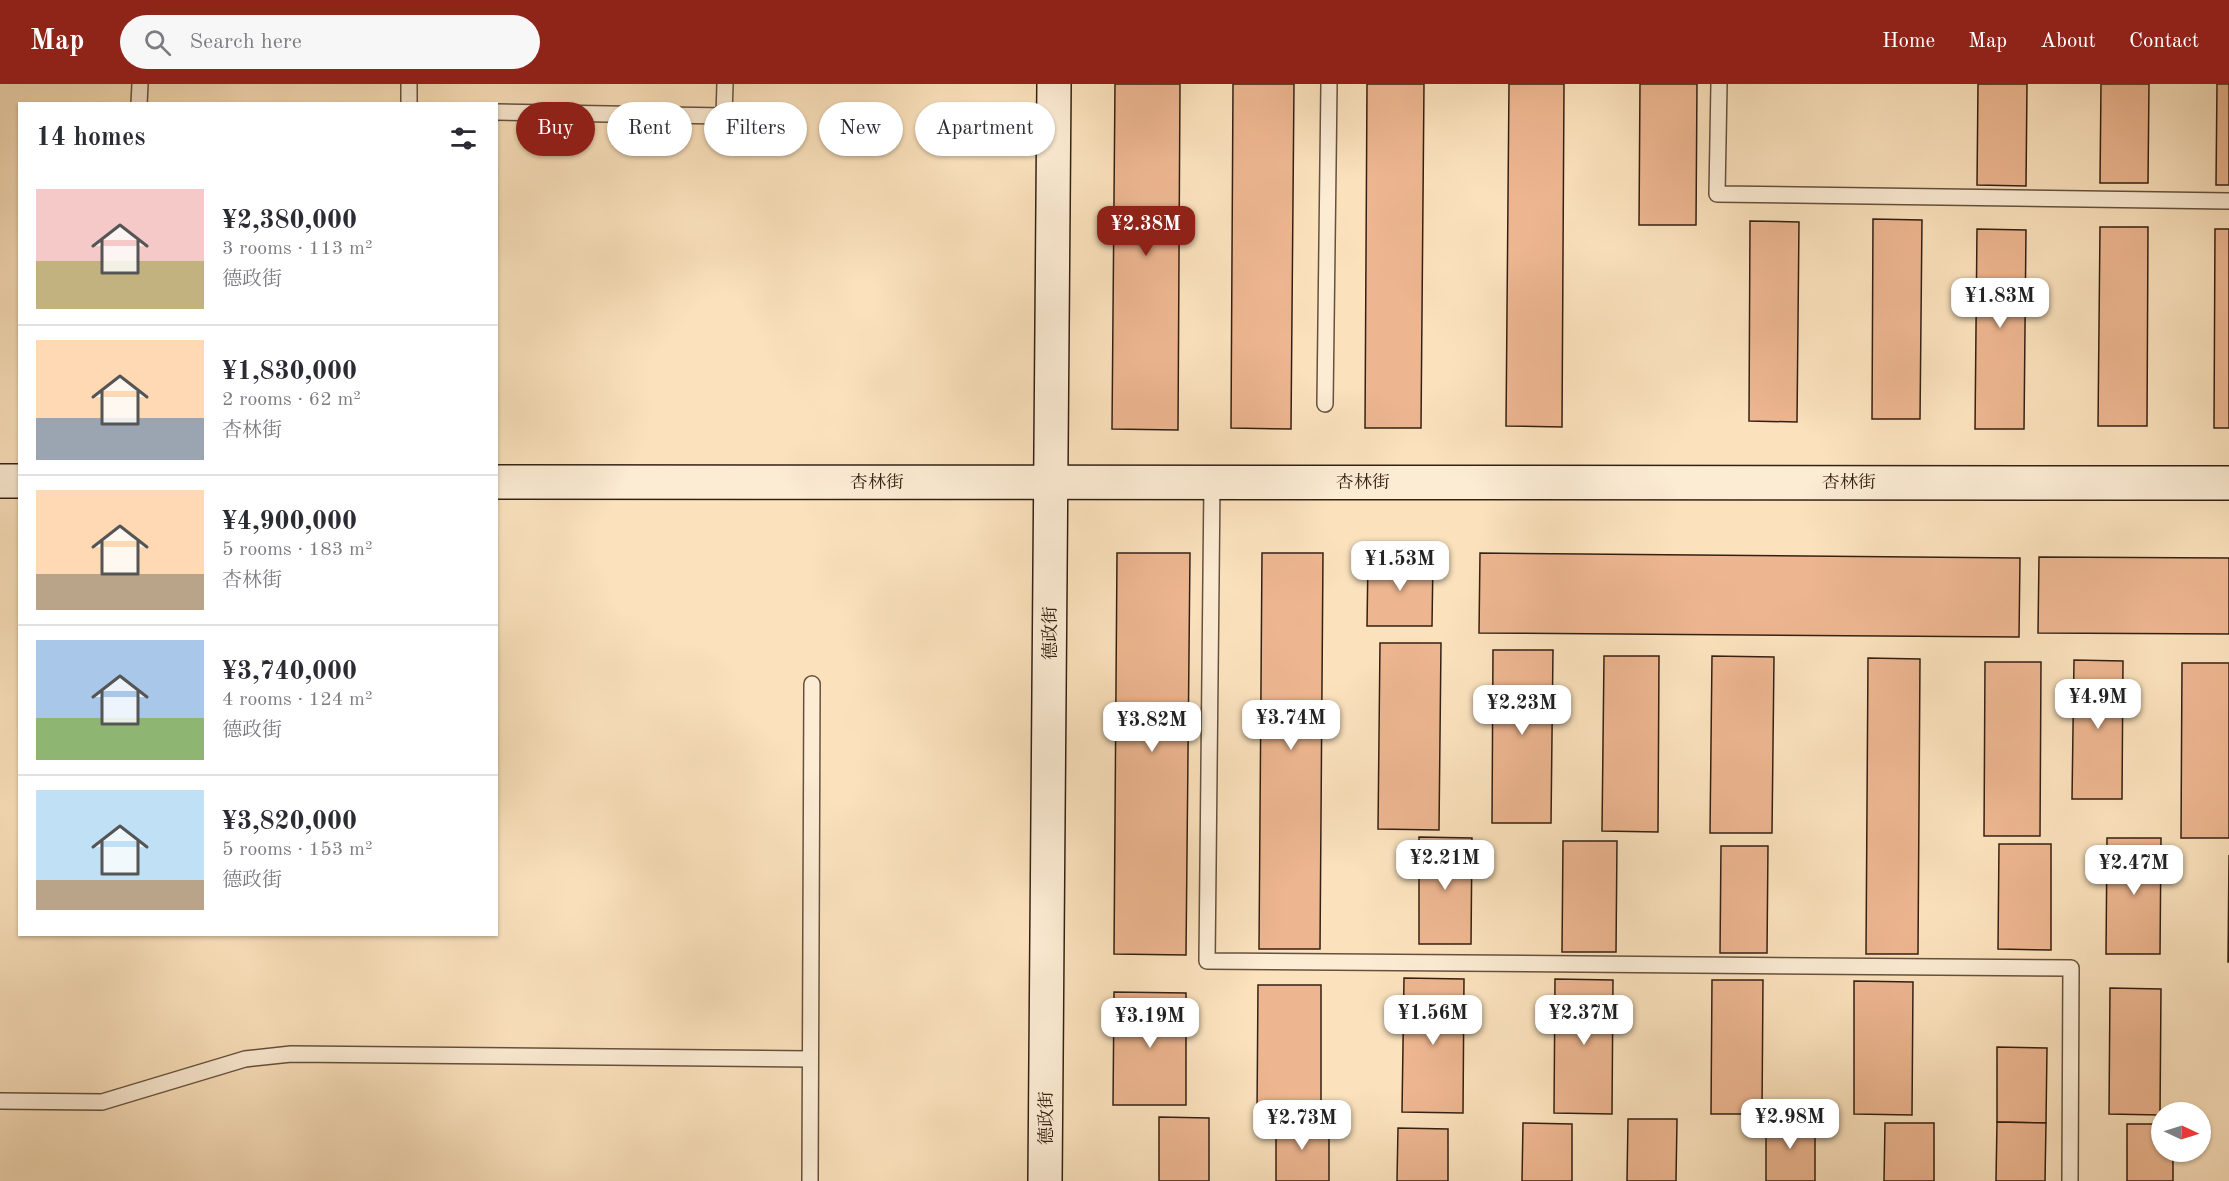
<!DOCTYPE html>
<html lang="en">
<head>
<meta charset="utf-8">
<style>
	:root { --surface:#fff; --page:#f7f7f7; --text:#2b2b33; --muted:#7c7c81; --line:#e1e1e2; --accent:#8f2418 }
	body { margin:0; font-family:"Old Standard TT","Noto Serif SC",serif; background:var(--page); color:var(--text); height:100vh; display:flex; flex-direction:column; font-size:22px; white-space:nowrap }
	* { box-sizing:border-box; margin:0 }
	p { font-size:20px; color:var(--muted) }
	.icon { flex:none; width:33px; height:33px; fill:none; stroke:currentColor; stroke-width:2; stroke-linecap:round; stroke-linejoin:round }
	.map { position:relative; flex:1; overflow:hidden }
	.sheet { position:absolute; left:18px; top:18px; width:480px; height:834px; display:flex; flex-direction:column; background:var(--surface); border-radius:0px; box-shadow:0 2px 4px #0004 }
	.sheet>* { flex:none }
	.hud { position:absolute; left:516px; top:18px; width:570px; height:54px; display:flex; gap:12px }
	.needle { width:39px; rotate:94deg }
	.controls { position:absolute; left:2151px; top:1018px; display:grid; gap:12px }
	.controls a { display:grid; place-items:center; width:60px; height:60px; border-radius:50%; background:var(--surface); box-shadow:0 2px 4px #0004; font-size:30px }
	.price { position:absolute; translate:-50% -51px; padding:0 14px; border-radius:12px; background:#fff; color:#222; font-size:20px; line-height:39px; filter:drop-shadow(0 2px 3px #0008) }
	.price::after { content:''; position:absolute; left:50%; top:36px; width:18px; height:14px; margin-left:-9px; background:inherit; clip-path:polygon(0 0,100% 0,50% 100%) }
	.price.on { background:var(--accent); color:#fff }
	ul { padding:0; list-style:none }
	li { display:flex; align-items:center; gap:18px; height:150px; padding:0 18px }
	li+li { border-top:2px solid var(--line) }
	li span { display:grid; place-items:center; flex:none; width:168px; height:120px; border-radius:0px; color:#555 }
	li>.icon { margin-inline-start:auto }
	span .icon { width:72px; height:72px; fill:#fffc; stroke-width:1 }
	li b { font-size:26px }
	h2 { display:flex; justify-content:space-between; align-items:center; height:72px; padding:0 18px; font-size:26px }
	.tag { padding:0 21px; border-radius:27px; background:var(--surface); box-shadow:0 2px 4px #0004; font-size:21px; line-height:54px }
	.tag.on { background:var(--accent); color:#fff }
	header { display:flex; align-items:center; gap:36px; box-sizing:border-box; height:84px; padding:0 30px; background:var(--accent); color:#fff }
	header strong { font-size:28px }
	nav { display:flex; gap:33px; margin-inline-start:auto; font-size:21px }
	.search { width:420px; height:54px; background:var(--page); display:flex; align-items:center; gap:15px; box-sizing:border-box; padding:0 21px; border-radius:33px; color:var(--muted); font-size:22px }
	.map>svg:first-child { display:block }
	.building { fill:#edb690; stroke:#342113; stroke-width:1.5 }
	.lines { fill:none; stroke-linecap:round; stroke-linejoin:round }
	.lane-casing { stroke:#66513e; stroke-width:18 }
	.secondary-casing { stroke:#342113; stroke-width:36 }
	.lane { stroke:#fcecd4; stroke-width:15 }
	.secondary { stroke:#fcecd4; stroke-width:33 }
	.labels { text-anchor:middle; stroke-width:4.5; stroke-linejoin:round; paint-order:stroke }
	.street-label { font-size:18px; fill:#342113; stroke:#fcecd4 }
</style>
</head>
<body>
<header>
<strong>Map</strong>
<div class="search"><svg class="icon" aria-label="search" viewBox="0 0 24 24"><circle cx="10" cy="10" r="6"/><path d="M15 15l6 6"/></svg>Search here</div>
<nav><a>Home</a><a>Map</a><a>About</a><a>Contact</a></nav>
</header>
<div class="map">
<svg width="2229" height="1097" viewBox="0 0 2229 1097">
	<rect width="100%" height="100%" fill="#fbe2bd"/>
	<filter id="stains"><feTurbulence type="fractalNoise" baseFrequency=".00333" numOctaves="4"/><feColorMatrix values="0 0 0 0 .2 0 0 0 0 .09 0 0 0 0 .02 0 0 0 .5 -.17"/></filter>
	<radialGradient id="worn" r=".72"><stop offset=".6" stop-color="#630" stop-opacity="0"/><stop offset="1" stop-color="#630" stop-opacity=".3"/></radialGradient>
	<g class="building">
		<path d="M1115 0H1180L1178 346 1112 345Z"/>
		<path d="M1233 0H1294L1291 345 1231 344Z"/>
		<path d="M1367 0H1424L1421 344H1365Z"/>
		<path d="M1509 0H1564L1562 343 1506 342Z"/>
		<path d="M1640 0H1697L1696 141H1639Z"/>
		<path d="M1978 0H2027L2026 102 1977 101Z"/>
		<path d="M2101 0H2149L2148 99H2100Z"/>
		<path d="M2217 0H2229V101H2216Z"/>
		<path d="M1873 135 1922 136 1920 335H1872Z"/>
		<path d="M1750 137 1799 138 1797 338 1749 337Z"/>
		<path d="M2100 143H2148L2147 342H2098Z"/>
		<path d="M1977 145 2026 146 2024 345H1975Z"/>
		<path d="M2215 145H2229V344H2214Z"/>
		<path d="M1117 469H1190L1186 871 1114 870Z"/>
		<path d="M1262 469H1323L1320 865H1259Z"/>
		<path d="M1480 469 2020 474 2019 553 1479 549Z"/>
		<path d="M2039 473 2229 474V550L2038 549Z"/>
		<path d="M1368 474H1433L1432 542H1367Z"/>
		<path d="M1380 559H1441L1439 746 1378 745Z"/>
		<path d="M1493 566H1553L1551 739H1492Z"/>
		<path d="M1604 572H1659L1658 748 1602 747Z"/>
		<path d="M1712 572 1774 573 1772 749H1710Z"/>
		<path d="M1868 574 1920 575 1918 870H1866Z"/>
		<path d="M2074 576 2123 577 2122 715H2072Z"/>
		<path d="M1985 578H2041L2040 752H1984Z"/>
		<path d="M2182 579H2229V754H2181Z"/>
		<path d="M1419 753 1472 754 1471 860H1419Z"/>
		<path d="M2107 754H2161L2160 870H2106Z"/>
		<path d="M1563 757H1617L1616 868H1562Z"/>
		<path d="M1999 760H2051V866L1998 865Z"/>
		<path d="M1721 762H1768L1767 869H1720Z"/>
		<path d="M2229 771V878H2228Z"/>
		<path d="M1404 894 1464 895 1463 1029 1402 1028Z"/>
		<path d="M1555 895 1613 896 1612 1030 1554 1029Z"/>
		<path d="M1712 896H1763L1762 1030H1711Z"/>
		<path d="M1854 897 1913 898 1912 1031 1854 1030Z"/>
		<path d="M1258 901H1321V1029H1257Z"/>
		<path d="M2110 904 2161 905 2160 1031 2109 1030Z"/>
		<path d="M1114 908 1186 909V1021H1113Z"/>
		<path d="M1997 963 2047 964 2046 1039 1997 1038Z"/>
		<path d="M1159 1033 1209 1034V1097H1159Z"/>
		<rect x="1766" y="1034" width="49" height="63"/>
		<path d="M1628 1035H1677L1676 1097H1627Z"/>
		<path d="M1276 1037 1329 1038V1097H1276Z"/>
		<path d="M1997 1038 2046 1039 2045 1097H1996Z"/>
		<path d="M1523 1039 1572 1040V1097H1522Z"/>
		<path d="M1885 1039H1934V1097H1884Z"/>
		<path d="M2127 1040H2162V1068H2173V1097H2127Z"/>
		<path d="M1398 1044 1448 1045V1097H1397Z"/>
	</g>
	<g class="lines">
		<g class="lane-casing">
			<g id="lane">
				<path d="M1719 0 1717 110 2229 117"/>
				<path d="M139 20 140 0"/>
				<path d="M409 20V0"/>
				<path d="M496 28 724 32 725 0"/>
				<path d="M1325 320 1329 0"/>
				<path d="M1212 398 1207 877 2071 884 2070 1097"/>
				<path d="M0 1017 102 1018 245 975 291 970 810 975"/>
				<path d="M810 1097 812 600"/>
			</g>
		</g>
		<g class="secondary-casing">
			<g id="secondary">
				<path d="M0 397H20"/>
				<path d="M496 398 2229 399"/>
				<path d="M1045 1097 1054 0"/>
			</g>
		</g>
		<use href="#lane" class="lane"/>
		<use href="#secondary" class="secondary"/>
	</g>
	<g class="labels">
		<g class="street-label">
			<text x="877" y="404">杏林街</text>
			<text x="1363" y="404">杏林街</text>
			<text x="1849" y="404">杏林街</text>
			<text transform="translate(1050 549) rotate(-90)" y="6">德政街</text>
			<text transform="translate(1046 1034) rotate(-90)" y="6">德政街</text>
		</g>
	</g>
	<rect width="100%" height="100%" filter="url(#stains)"/>
	<rect width="100%" height="100%" fill="url(#worn)"/>
</svg>
<div class="controls">
<a><svg class="needle" viewBox="-14 -14 28 28"><path d="M0-13l5 13h-10z" fill="#e53935"/><path d="M0 13l5-13h-10z" fill="#7c7c81"/></svg></a>
</div>
<b class="price on" style="left:1146px;top:173px">¥2.38M</b>
<b class="price" style="left:2000px;top:245px">¥1.83M</b>
<b class="price" style="left:1400px;top:508px">¥1.53M</b>
<b class="price" style="left:2098px;top:646px">¥4.9M</b>
<b class="price" style="left:1522px;top:652px">¥2.23M</b>
<b class="price" style="left:1291px;top:667px">¥3.74M</b>
<b class="price" style="left:1152px;top:669px">¥3.82M</b>
<b class="price" style="left:1445px;top:807px">¥2.21M</b>
<b class="price" style="left:2134px;top:812px">¥2.47M</b>
<b class="price" style="left:1433px;top:962px">¥1.56M</b>
<b class="price" style="left:1584px;top:962px">¥2.37M</b>
<b class="price" style="left:1150px;top:965px">¥3.19M</b>
<b class="price" style="left:1790px;top:1066px">¥2.98M</b>
<b class="price" style="left:1302px;top:1067px">¥2.73M</b>
<div class="hud">
<a class="tag on">Buy</a>
<a class="tag">Rent</a>
<a class="tag">Filters</a>
<a class="tag">New</a>
<a class="tag">Apartment</a>
</div>
<section class="sheet">
<h2>14 homes<svg class="icon" aria-label="filters" viewBox="0 0 24 24"><path d="M4 7h16M4 17h16"/><circle cx="9" cy="7" r="2"/><circle cx="15" cy="17" r="2"/></svg></h2>
<ul>
<li><span style="background:linear-gradient(#f6c9c9 60%,#c2b280 0)"><svg class="icon" aria-label="home" viewBox="0 0 24 24"><path d="M3 11l9-7 9 7M6 9v11h12V9"/></svg></span><div><b>¥2,380,000</b><p>3 rooms · 113 m²</p><p>德政街</p></div></li>
<li><span style="background:linear-gradient(#ffd9b3 65%,#9aa5b1 0)"><svg class="icon" aria-label="home" viewBox="0 0 24 24"><path d="M3 11l9-7 9 7M6 9v11h12V9"/></svg></span><div><b>¥1,830,000</b><p>2 rooms · 62 m²</p><p>杏林街</p></div></li>
<li><span style="background:linear-gradient(#ffd9b3 70%,#b9a48a 0)"><svg class="icon" aria-label="home" viewBox="0 0 24 24"><path d="M3 11l9-7 9 7M6 9v11h12V9"/></svg></span><div><b>¥4,900,000</b><p>5 rooms · 183 m²</p><p>杏林街</p></div></li>
<li><span style="background:linear-gradient(#a9c7e8 65%,#8fb573 0)"><svg class="icon" aria-label="home" viewBox="0 0 24 24"><path d="M3 11l9-7 9 7M6 9v11h12V9"/></svg></span><div><b>¥3,740,000</b><p>4 rooms · 124 m²</p><p>德政街</p></div></li>
<li><span style="background:linear-gradient(#bfe0f5 75%,#b9a48a 0)"><svg class="icon" aria-label="home" viewBox="0 0 24 24"><path d="M3 11l9-7 9 7M6 9v11h12V9"/></svg></span><div><b>¥3,820,000</b><p>5 rooms · 153 m²</p><p>德政街</p></div></li>
</ul>
</section>
</div>
</body>
</html>
